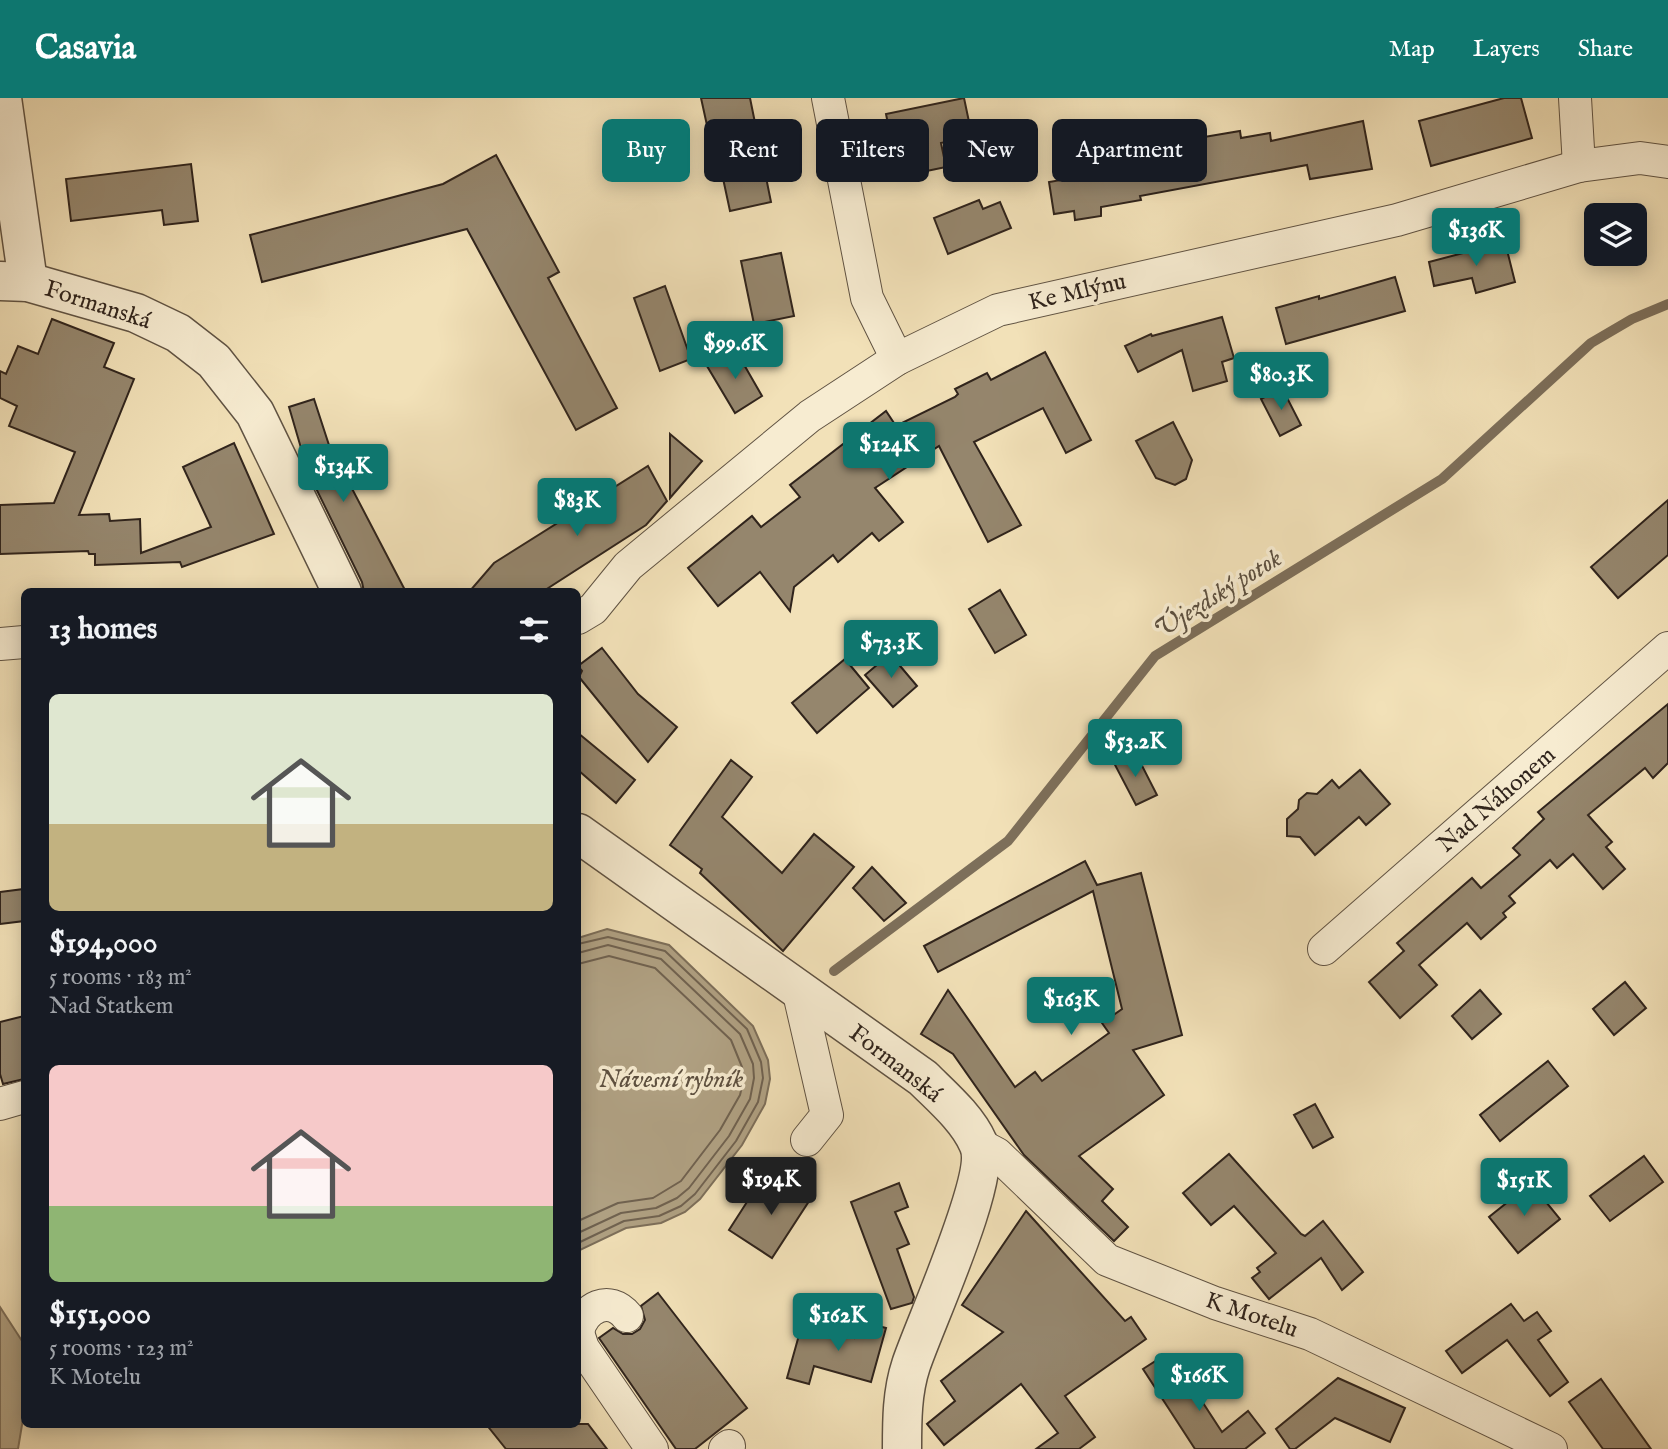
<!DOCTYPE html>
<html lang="en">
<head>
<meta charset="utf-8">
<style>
	:root { --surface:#171b24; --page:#242831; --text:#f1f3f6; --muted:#9ea1a6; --accent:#0f766e }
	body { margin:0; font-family:"IM FELL English",serif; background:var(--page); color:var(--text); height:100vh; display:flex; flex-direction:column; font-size:26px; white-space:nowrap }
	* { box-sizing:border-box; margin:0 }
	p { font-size:23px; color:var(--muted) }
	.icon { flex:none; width:38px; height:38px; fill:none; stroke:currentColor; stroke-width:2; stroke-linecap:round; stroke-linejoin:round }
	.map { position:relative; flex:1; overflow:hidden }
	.sheet { position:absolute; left:21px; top:490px; width:560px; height:840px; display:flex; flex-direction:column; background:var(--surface); border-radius:10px; box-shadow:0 4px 18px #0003 }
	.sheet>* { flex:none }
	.banner { position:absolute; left:602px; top:21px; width:665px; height:63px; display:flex; gap:14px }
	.tools { position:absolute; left:1584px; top:105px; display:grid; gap:14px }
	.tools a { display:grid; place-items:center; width:63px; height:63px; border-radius:10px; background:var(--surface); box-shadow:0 4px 18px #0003; font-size:35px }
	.price { position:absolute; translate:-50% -60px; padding:0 16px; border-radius:7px; background:var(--accent); color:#fff; font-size:23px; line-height:46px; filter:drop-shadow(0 2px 4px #0008) }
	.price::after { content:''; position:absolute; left:50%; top:42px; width:21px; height:16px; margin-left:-10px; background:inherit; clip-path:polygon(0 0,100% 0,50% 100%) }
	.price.active { background:#222; color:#fff }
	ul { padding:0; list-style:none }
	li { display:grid; align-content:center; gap:14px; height:371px; padding:0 28px }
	li span { display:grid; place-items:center; height:217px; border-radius:10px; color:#555 }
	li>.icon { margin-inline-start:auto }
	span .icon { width:126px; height:126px; fill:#fffc; stroke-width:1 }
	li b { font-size:30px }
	h2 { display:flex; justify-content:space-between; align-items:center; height:84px; padding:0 28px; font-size:30px }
	.tag { padding:0 24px; border-radius:10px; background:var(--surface); box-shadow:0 4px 18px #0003; font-size:24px; line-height:63px }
	.tag.active { background:var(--accent); color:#fff }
	header { display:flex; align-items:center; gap:42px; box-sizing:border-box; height:98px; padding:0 35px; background:var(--accent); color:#fff }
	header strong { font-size:33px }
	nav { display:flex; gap:38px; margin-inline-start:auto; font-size:24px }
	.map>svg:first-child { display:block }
	.water { fill:#b0a183; stroke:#7d6f5a; stroke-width:2 }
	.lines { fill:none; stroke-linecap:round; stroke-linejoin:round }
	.shore { stroke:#706250; stroke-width:2 }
	.stream { stroke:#7d6f5a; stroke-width:10 }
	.building { fill:#95866d; stroke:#30241c; stroke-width:2 }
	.minor-casing { stroke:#605343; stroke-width:34 }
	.tertiary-casing { stroke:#605343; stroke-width:41 }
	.minor { stroke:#f7ecd1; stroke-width:32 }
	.tertiary { stroke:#f7ecd1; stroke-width:38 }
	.labels { text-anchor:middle; stroke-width:7; stroke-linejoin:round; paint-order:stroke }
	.street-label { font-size:24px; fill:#30241c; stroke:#f7ecd1 }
	.water-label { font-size:26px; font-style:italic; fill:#5d5040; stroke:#f7ecd1 }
</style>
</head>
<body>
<header>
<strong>Casavia</strong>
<nav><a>Map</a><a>Layers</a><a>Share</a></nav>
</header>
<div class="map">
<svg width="1668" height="1351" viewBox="0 0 1668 1351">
	<rect width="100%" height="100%" fill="#f2e1b8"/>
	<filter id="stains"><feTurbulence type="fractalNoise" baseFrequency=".00286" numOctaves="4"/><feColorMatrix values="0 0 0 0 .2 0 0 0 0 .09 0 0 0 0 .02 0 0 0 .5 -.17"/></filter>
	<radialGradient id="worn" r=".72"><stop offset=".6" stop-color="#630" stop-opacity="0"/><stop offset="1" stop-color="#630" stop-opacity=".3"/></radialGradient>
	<g class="water">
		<path d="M607 831 669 847 753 928 768 962 770 981 765 1006 742 1047 700 1101 685 1114 661 1125 626 1130 578 1153V840Z"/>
		<path d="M0 1209 24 1246V1315L18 1351H0Z"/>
	</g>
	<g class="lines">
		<g class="shore">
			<path d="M578 846 608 839 665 853 747 931 761 964 763 980 758 1004 736 1043 695 1096 681 1108 659 1118 624 1123 578 1145"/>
			<path d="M578 855 608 847 661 861 740 936 753 966 754 980 750 1001 729 1038 689 1090 677 1100 656 1110 621 1115 578 1135"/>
			<path d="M578 866 609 858 655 870 731 942 742 969 744 980 740 997 720 1032 681 1083 653 1100 618 1105 578 1123"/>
		</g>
		<path class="stream" d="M834 873 1008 743 1155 558 1442 381 1591 245 1632 221 1668 206"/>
	</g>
	<g class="building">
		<path d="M701 0H750L771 104 730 113 721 71 717 73Z"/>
		<path d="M964 0 972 38 941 45 946 69 912 76 910 68 897 71 886 16Z"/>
		<path d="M1504 0H1521L1532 40 1431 68 1419 23Z"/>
		<path d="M1363 23 1372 71 1310 81 1307 67 1140 98 1141 102 1101 109V118L1075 122 1074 113 1054 116 1049 84 1173 63 1171 53 1200 48 1198 40 1240 33 1241 40 1270 35 1271 43Z"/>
		<path d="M496 57 559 174 548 180 617 310 576 332 467 131 262 184 250 137 443 86Z"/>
		<path d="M191 66 198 123 164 127 162 112 71 123 66 81Z"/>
		<path d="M979 102 983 111 1000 104 1011 130 948 156 934 120Z"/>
		<path d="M1505 144 1515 184 1476 195 1472 180 1434 188 1429 164Z"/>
		<path d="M781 155 794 218 754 226 741 163Z"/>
		<path d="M1395 179 1405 213 1286 246 1276 210 1319 198V201Z"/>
		<path d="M665 188 691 261 660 273 634 200Z"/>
		<path d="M1222 219 1234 260 1222 264 1227 283 1193 293 1182 252 1138 274 1125 248 1151 236 1152 238Z"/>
		<path d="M52 221 114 245 104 269 134 281 79 417 109 416 110 423 140 421 141 455 211 429 183 369 234 345 274 436 182 469 180 464 95 467V456H89L88 453 0 456V407L54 405 75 354 9 328 17 308 0 300V273L6 276 18 248 38 256Z"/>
		<path d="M735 251 762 298 735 315 707 268Z"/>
		<path d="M1045 254 1091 342 1066 355 1043 310 974 344 1021 427 988 444 939 348 875 390 903 424 879 443 872 435 838 464 833 457 794 489 790 513 760 474 718 508 688 470 752 418 761 429 800 399 790 387 886 313 896 328 955 299 958 296 955 291 987 275 991 282Z"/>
		<path d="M1282 290 1301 327 1280 338 1261 301Z"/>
		<path d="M314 301 341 384 347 381 406 494H364L362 484 308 374 289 309Z"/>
		<path d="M1173 324 1192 362 1186 381 1175 387 1156 380 1136 343Z"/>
		<path d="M670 336 702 363 670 400Z"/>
		<path d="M648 368 667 403 646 427 542 494H469L494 465Z"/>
		<path d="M1668 402V457L1618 500 1591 469Z"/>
		<path d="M1000 492 1026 537 995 555 969 511Z"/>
		<path d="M602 550 638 596 677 629 648 664 579 579 582 573 578 568Z"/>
		<path d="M890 556 917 588 893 609 865 577Z"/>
		<path d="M845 561 869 590 817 635 792 605Z"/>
		<path d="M1668 606V665L1653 680 1645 670 1588 717 1612 744 1606 749 1625 771 1603 791 1573 756 1557 770 1550 762 1509 798 1515 805 1503 815 1506 819 1481 841 1467 825 1419 867 1437 887 1400 920 1369 884 1404 853 1397 845 1472 780 1481 790 1520 757 1513 750 1544 721 1538 714Z"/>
		<path d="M578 635 635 682 616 705 578 672Z"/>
		<path d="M1135 654 1157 697 1136 707 1114 665Z"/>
		<path d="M731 662 752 679 722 719 782 775 814 736 854 769 783 853 700 775 702 771 670 747Z"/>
		<path d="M1360 672 1390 706 1366 727 1359 719 1315 757 1300 739 1287 738V721L1298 711 1299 702 1307 695 1317 696 1332 682 1339 690Z"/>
		<path d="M1085 763 1097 787 1141 775 1182 937 1133 952 1164 997 1079 1058 1113 1091 1102 1103 1128 1129 1114 1143 1024 1057 953 956 921 936 948 892 1015 989 1035 974 1042 983 1109 935 1102 925 1122 911 1093 793 938 874 924 848Z"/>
		<path d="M872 769 906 805 884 823 853 790Z"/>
		<path d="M24 791V823L0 826V794Z"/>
		<path d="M1625 884 1646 910 1614 937 1593 911Z"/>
		<path d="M1480 892 1501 916 1472 941 1452 918Z"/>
		<path d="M24 918V981L3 986 0 976V924Z"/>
		<path d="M1548 963 1568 988 1500 1043 1480 1017Z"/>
		<path d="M1315 1006 1333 1039 1313 1050 1294 1017Z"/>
		<path d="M1229 1056 1301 1136 1305 1138 1323 1123 1363 1174 1342 1192 1321 1160 1269 1201 1252 1180 1260 1174 1257 1170 1276 1155 1234 1108 1211 1127 1183 1095Z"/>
		<path d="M1644 1058 1663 1084 1610 1123 1590 1098Z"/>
		<path d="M786 1079 813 1097 772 1160 729 1132 754 1093 770 1103Z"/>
		<path d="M899 1085 908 1109 895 1114 909 1146 897 1151 914 1199 912 1205 891 1211 851 1104Z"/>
		<path d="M1533 1088 1560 1121 1518 1155 1489 1119 1524 1091 1526 1093Z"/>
		<path d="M1026 1113 1125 1223 1131 1219 1146 1241 1065 1298 1095 1339 1079 1351H1036L1058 1335 1021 1286 944 1347 927 1326 955 1303 941 1283 1003 1234 962 1207Z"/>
		<path d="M658 1195 747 1310 695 1351H676L599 1240 613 1230 623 1236H632L640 1231 645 1222 641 1208Z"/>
		<path d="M1511 1206 1524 1223 1537 1214 1551 1233 1538 1242 1568 1284 1550 1298 1507 1242 1462 1275 1446 1253Z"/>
		<path d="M859 1223 886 1230 871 1284 814 1268 809 1286 787 1280 801 1230 825 1236 826 1232 854 1240Z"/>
		<path d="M1165 1257 1185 1289 1190 1285 1222 1334 1248 1313 1265 1335 1245 1351H1195L1143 1271Z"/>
		<path d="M1338 1280 1405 1310 1390 1344 1335 1320 1295 1351H1290L1276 1331Z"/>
		<path d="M1601 1281 1651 1351H1603L1569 1304Z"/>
		<path d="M486 1326H588L607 1351H506Z"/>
	</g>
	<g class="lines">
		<g class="minor-casing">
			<g id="minor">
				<path d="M828 0 867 200 897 261"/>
				<path d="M1575 0 1579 68"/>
				<path d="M578 520 593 511 628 468 810 318 897 261 998 212 1397 122 1579 68 1640 60 1668 64"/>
				<path d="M0 546 24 544"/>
				<path d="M1324 851 1668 550"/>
				<path d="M798 891 827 1017 807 1042"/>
				<path d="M0 1006 24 999"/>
				<path d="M980 1047 997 1056 1107 1162 1215 1205 1310 1236 1551 1351"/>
				<path d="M578 1233C584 1210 609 1196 627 1218"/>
				<path d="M578 1235 583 1250 652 1351"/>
				<path d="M725 1351 729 1348"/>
			</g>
		</g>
		<g class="tertiary-casing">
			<g id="tertiary">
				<path d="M2 0 28 184"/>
				<path d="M0 183 28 184 136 215 178 235 214 263 255 315 342 494"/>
				<path d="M578 735 923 980C942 999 967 1020 978 1045 994 1077 924 1227 911 1267 902 1294 902 1323 902 1351"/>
			</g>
		</g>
		<use href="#minor" class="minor"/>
		<use href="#tertiary" class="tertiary"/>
	</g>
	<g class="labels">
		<g class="street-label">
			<text transform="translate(1077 193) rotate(-13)" y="8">Ke Mlýnu</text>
			<text transform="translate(98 206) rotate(18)" y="8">Formanská</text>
			<text transform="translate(1496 701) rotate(-41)" y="8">Nad Náhonem</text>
			<text transform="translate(896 965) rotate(38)" y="8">Formanská</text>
			<text transform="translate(1252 1216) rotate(19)" y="8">K Motelu</text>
		</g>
		<g class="water-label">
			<text transform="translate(1217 495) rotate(-32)" y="9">Újezdský potok</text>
			<text x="671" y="989">Návesní rybník</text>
		</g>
	</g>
	<rect width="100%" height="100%" filter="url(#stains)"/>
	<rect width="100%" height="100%" fill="url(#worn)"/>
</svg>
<div class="tools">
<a><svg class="icon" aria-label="layers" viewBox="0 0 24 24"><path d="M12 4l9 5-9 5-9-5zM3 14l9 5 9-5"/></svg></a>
</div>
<b class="price" style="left:1476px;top:170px">$136K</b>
<b class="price" style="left:735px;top:283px">$99.6K</b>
<b class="price" style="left:1281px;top:314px">$80.3K</b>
<b class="price" style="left:889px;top:384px">$124K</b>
<b class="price" style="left:343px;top:406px">$134K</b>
<b class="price" style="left:577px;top:440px">$83K</b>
<b class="price" style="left:891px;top:582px">$73.3K</b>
<b class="price" style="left:1135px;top:681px">$53.2K</b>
<b class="price" style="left:1071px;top:939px">$163K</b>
<b class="price active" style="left:771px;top:1119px">$194K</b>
<b class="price" style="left:1524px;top:1120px">$151K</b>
<b class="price" style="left:838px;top:1255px">$162K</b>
<b class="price" style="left:1199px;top:1315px">$166K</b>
<div class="banner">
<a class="tag active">Buy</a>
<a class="tag">Rent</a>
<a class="tag">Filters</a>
<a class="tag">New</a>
<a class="tag">Apartment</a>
</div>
<section class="sheet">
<h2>13 homes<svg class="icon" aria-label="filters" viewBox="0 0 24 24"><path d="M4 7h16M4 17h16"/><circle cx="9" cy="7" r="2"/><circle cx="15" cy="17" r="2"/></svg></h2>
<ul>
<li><span style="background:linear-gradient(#dfe7d0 60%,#c2b280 0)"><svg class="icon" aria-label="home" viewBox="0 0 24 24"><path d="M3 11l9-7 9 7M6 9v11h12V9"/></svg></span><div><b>$194,000</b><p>5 rooms · 183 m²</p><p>Nad Statkem</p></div></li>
<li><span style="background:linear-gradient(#f6c9c9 65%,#8fb573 0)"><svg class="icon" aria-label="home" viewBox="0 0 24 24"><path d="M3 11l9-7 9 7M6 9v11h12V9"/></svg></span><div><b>$151,000</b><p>5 rooms · 123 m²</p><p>K Motelu</p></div></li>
</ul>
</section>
</div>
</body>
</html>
